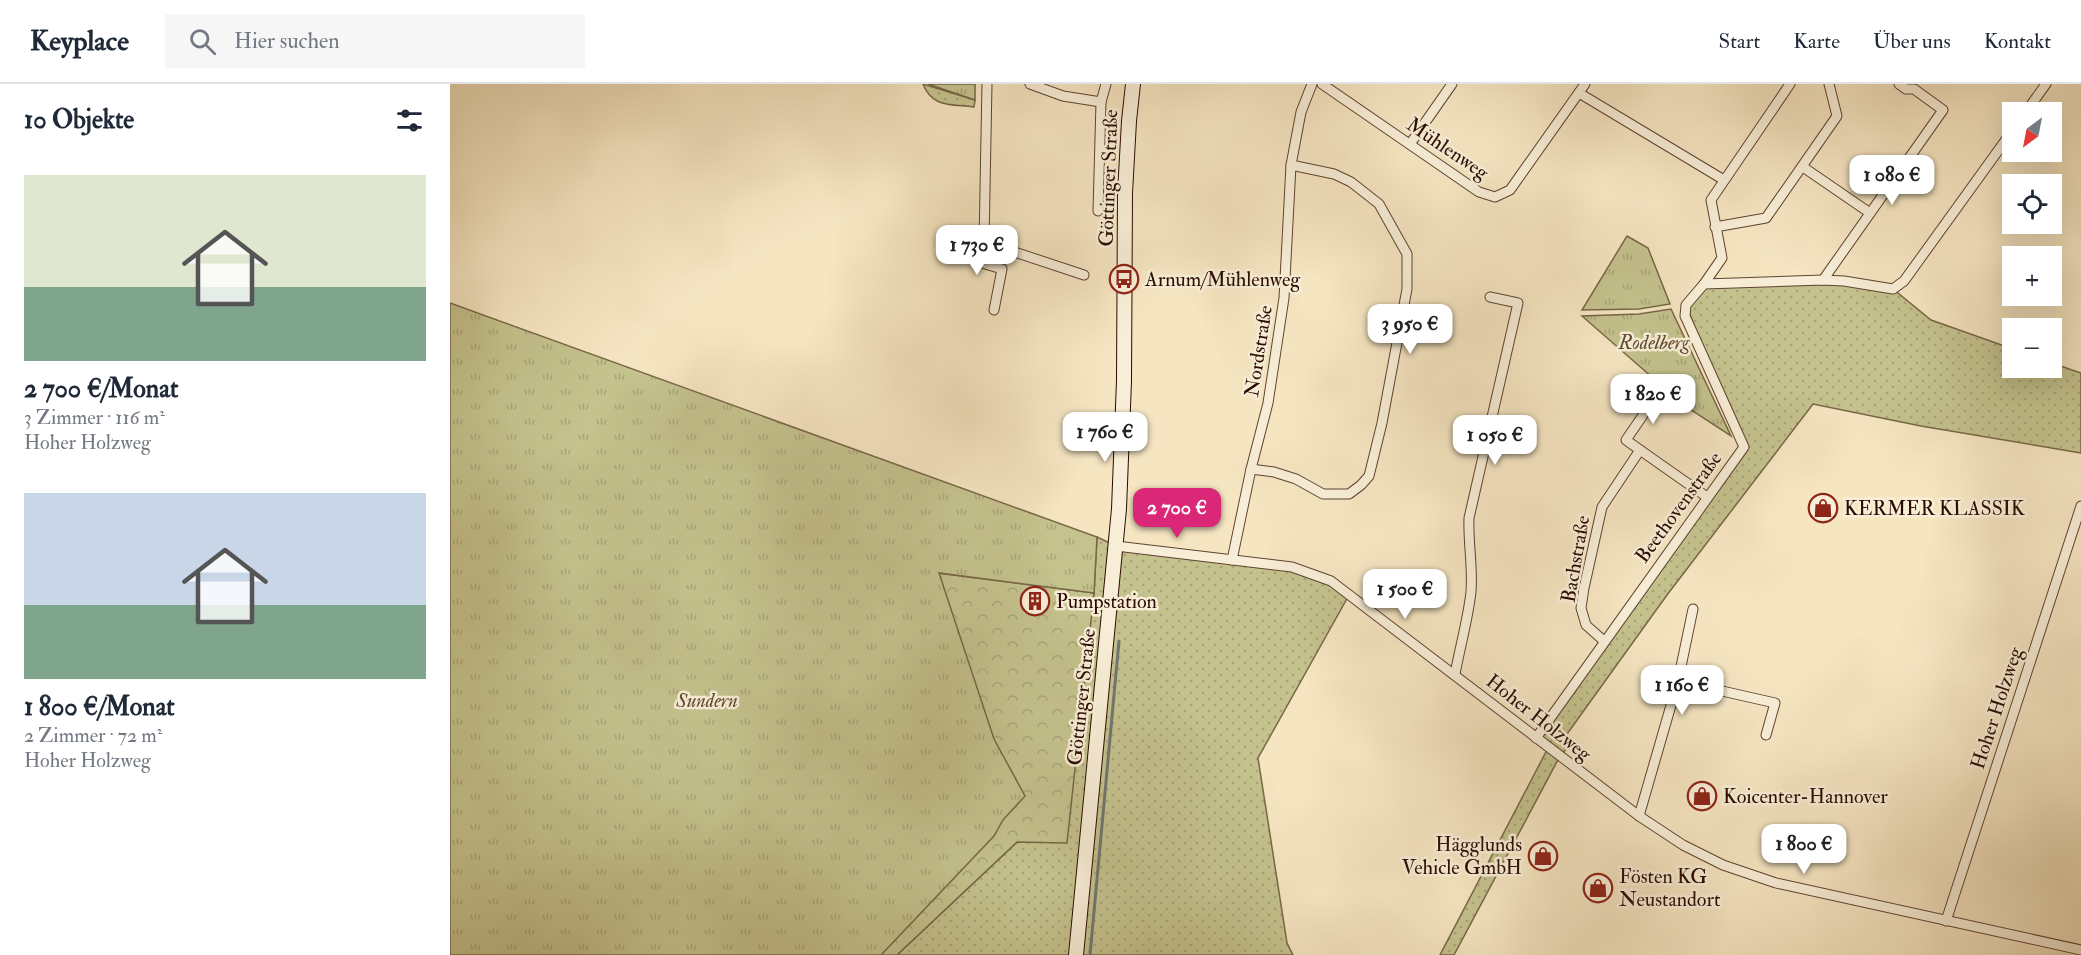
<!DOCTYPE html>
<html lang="de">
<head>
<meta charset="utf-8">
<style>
	:root { --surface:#fff; --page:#f6f6f7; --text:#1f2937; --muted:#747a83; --line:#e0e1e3; --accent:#db2777 }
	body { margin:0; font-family:"IM FELL Double Pica",serif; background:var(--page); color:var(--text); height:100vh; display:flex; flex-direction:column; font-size:22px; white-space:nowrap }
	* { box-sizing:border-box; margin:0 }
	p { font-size:20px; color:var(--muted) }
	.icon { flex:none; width:33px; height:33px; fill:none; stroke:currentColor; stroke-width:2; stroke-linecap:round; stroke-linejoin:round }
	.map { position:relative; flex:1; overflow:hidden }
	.details { display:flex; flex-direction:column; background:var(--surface); width:450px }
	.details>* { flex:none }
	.needle { width:39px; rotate:212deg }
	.tools { position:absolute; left:1552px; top:18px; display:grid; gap:12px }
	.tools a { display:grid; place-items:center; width:60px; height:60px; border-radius:0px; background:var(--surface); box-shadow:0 6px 24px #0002; font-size:30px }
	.price { position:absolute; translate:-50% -51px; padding:0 14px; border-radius:12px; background:#fff; color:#222; font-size:20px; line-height:39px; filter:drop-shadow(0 2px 3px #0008) }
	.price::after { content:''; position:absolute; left:50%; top:36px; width:18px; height:14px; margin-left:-9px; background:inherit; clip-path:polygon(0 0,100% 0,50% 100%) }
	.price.selected { background:var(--accent); color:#fff }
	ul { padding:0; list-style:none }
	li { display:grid; align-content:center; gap:12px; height:318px; padding:0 24px }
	li span { display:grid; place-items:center; height:186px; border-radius:0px; color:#555 }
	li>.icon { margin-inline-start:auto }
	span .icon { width:108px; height:108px; fill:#fffc; stroke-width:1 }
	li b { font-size:26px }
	h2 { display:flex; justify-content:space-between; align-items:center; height:72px; padding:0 24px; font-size:26px }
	header { display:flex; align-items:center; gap:36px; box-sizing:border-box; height:84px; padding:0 30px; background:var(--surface); border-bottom:2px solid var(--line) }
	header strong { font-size:28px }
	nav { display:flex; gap:33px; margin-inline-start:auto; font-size:21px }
	.search { width:420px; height:54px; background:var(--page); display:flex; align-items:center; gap:15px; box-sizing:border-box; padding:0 21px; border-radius:0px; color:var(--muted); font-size:22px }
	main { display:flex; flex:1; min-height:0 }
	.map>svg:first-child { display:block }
	.grass { fill:url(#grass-dots); stroke:#786647; stroke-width:1.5 }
	.forest { fill:url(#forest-crowns); stroke:#786647; stroke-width:1.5 }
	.park { fill:url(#park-tufts); stroke:#786647; stroke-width:1.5 }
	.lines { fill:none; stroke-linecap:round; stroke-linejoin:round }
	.stream { stroke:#717671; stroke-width:3 }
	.street-casing { stroke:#5e4231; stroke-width:11 }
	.secondary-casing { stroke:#2b0b01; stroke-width:16 }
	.street { stroke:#f8eed7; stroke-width:9 }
	.secondary { stroke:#f8eed7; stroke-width:14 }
	.labels { text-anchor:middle; stroke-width:5; stroke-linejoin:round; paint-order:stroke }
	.street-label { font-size:20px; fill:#2b0b01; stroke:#f8eed7 }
	.poi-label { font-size:20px; fill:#2b0b01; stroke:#f8eed7; text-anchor:start }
	.park-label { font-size:20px; font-style:italic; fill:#614b32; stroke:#f8eed7 }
</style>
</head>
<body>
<header>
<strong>Keyplace</strong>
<div class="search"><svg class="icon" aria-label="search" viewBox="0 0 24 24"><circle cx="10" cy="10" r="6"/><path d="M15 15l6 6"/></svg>Hier suchen</div>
<nav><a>Start</a><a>Karte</a><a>Über uns</a><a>Kontakt</a></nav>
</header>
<main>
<section class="details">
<h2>10 Objekte<svg class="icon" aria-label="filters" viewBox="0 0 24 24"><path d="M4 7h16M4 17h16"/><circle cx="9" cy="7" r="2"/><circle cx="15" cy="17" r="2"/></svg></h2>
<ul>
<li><span style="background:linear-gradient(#dfe7d0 60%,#7fa58c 0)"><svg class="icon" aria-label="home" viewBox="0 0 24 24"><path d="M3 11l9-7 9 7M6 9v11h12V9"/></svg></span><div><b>2 700 €/Monat</b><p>3 Zimmer · 116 m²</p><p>Hoher Holzweg</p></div></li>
<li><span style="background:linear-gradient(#c9d6e8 60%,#7fa58c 0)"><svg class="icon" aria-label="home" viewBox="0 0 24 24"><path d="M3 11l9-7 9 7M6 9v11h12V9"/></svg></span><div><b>1 800 €/Monat</b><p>2 Zimmer · 72 m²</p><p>Hoher Holzweg</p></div></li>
</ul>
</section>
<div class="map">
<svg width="1631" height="871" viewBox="0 0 1631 871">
	<defs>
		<pattern id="grass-dots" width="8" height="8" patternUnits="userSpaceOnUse" patternTransform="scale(1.5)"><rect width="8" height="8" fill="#c4c28d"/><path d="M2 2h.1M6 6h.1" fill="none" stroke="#a9a578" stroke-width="1.8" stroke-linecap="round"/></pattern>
		<pattern id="forest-crowns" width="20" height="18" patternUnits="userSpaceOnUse" patternTransform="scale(1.5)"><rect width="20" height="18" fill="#c4c28d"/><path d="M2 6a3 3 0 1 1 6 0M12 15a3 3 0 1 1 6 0" fill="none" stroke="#a9a578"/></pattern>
		<pattern id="park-tufts" width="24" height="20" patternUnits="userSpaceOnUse" patternTransform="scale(1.5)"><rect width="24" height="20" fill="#c4c28d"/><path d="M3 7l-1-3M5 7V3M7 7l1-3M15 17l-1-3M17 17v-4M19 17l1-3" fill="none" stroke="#a9a578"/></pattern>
	</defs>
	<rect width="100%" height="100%" fill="#f5e5c1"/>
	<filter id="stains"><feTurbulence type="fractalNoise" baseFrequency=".00333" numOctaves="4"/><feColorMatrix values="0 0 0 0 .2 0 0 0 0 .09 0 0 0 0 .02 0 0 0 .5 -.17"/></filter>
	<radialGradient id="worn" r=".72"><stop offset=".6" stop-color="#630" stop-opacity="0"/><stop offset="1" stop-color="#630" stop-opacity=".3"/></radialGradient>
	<g class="grass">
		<path d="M473 0 525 16 524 23C502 20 482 24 473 0Z"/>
		<path d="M1373 196 1443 205 1481 236 1563 265V284H1602V279L1631 289V369L1471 342 1363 320 1217 511 1117 650 1118 663 1110 672 1004 871H990L1098 664 1086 654 1293 363 1236 221 1254 200Z"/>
		<path d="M647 453 666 462 842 483 881 497 899 511 808 674 837 859 843 871H447L567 758 644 509Z"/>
	</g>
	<path class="forest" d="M464 486 644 509 617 759 567 758 447 871H407Z"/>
	<g class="park">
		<path d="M478 0H525V16Z"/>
		<path d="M1177 152 1198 164 1220 220 1189 225 1132 226Z"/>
		<path d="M0 219 647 453 644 509 489 489 544 655 575 712 553 736 544 752 431 871H0Z"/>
		<path d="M1221 225 1281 352 1235 322 1132 232 1189 230Z"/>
	</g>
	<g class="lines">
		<path class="stream" d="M640 871 669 557"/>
		<g class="street-casing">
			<g id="street">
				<path d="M537 0 534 158 634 191"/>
				<path d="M580 0 613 12 651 18 648 127"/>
				<path d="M872 0 1029 108 1045 113 1060 106 1135 0"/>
				<path d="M1129 9 1274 96"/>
				<path d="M651 18 656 0"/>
				<path d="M1576 28 1596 0"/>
				<path d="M960 60 1002 0"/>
				<path d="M1353 83 1420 129"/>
				<path d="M1265 143 1316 134 1387 32 1379 0"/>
				<path d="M534 158 532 179 552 185 544 226"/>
				<path d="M1373 196 1493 26 1464 5H1456L1449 0"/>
				<path d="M1254 200 1373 196 1394 197 1443 205 1454 197 1563 46"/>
				<path d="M1190 366 1176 356 1202 318"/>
				<path d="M801 385 824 388 846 395 873 410H899L911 401 919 392 932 339 957 205V170L929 120 901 98 884 90 841 81"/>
				<path d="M666 462 842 483 881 497 1189 732 1233 761 1273 781 1326 799 1631 866"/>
				<path d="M782 476 801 385 818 319 834 214 841 81 851 28 862 0"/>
				<path d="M1154 557 1136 541 1131 524 1134 504 1152 423 1190 366 1257 413"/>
				<path d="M1005 590C1010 563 1018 535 1021 508 1023 483 1018 459 1019 434L1068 219 1040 213"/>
				<path d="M1228 597 1325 619 1316 651"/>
				<path d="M1086 654 1294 363 1235 232 1236 221 1254 200 1272 174 1261 116 1340 0"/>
				<path d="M1189 732 1228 597 1243 525"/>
				<path d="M1496 837 1631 422"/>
			</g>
		</g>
		<g class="secondary-casing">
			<path id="secondary" d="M626 871 669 425 674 297 675 109 679 37 683 0"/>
		</g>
		<use href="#street" class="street"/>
		<use href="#secondary" class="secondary"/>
	</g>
	<defs>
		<g id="bus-ring" transform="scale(1.5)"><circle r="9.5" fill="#f8eed7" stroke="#8f2418" stroke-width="1.5"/><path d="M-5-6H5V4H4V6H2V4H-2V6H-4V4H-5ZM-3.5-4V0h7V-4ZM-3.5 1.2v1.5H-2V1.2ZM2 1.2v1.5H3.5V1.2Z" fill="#8f2418"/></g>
		<g id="shop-ring" transform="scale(1.5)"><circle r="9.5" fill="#f8eed7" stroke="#8f2418" stroke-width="1.5"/><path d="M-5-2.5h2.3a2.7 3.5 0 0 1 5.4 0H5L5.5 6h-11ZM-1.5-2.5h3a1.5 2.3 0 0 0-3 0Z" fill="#8f2418"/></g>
		<g id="building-ring" transform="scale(1.5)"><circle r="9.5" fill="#f8eed7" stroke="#8f2418" stroke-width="1.5"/><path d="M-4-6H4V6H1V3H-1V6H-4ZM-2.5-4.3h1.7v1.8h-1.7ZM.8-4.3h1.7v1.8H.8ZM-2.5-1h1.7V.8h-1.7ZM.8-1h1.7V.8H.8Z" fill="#8f2418"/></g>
	</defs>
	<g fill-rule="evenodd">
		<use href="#bus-ring" x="674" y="195"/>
		<use href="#shop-ring" x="1373" y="424"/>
		<use href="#building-ring" x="585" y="517"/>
		<use href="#shop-ring" x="1252" y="712"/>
		<use href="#shop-ring" x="1093" y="772"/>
		<use href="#shop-ring" x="1148" y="804"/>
	</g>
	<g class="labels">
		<g class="street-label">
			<text transform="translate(998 64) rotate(34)" y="7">Mühlenweg</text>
			<text transform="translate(658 94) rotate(-88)" y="7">Göttinger Straße</text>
			<text transform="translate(808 267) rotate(-81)" y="7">Nordstraße</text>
			<text transform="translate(1228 423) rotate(-54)" y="7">Beethovenstraße</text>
			<text transform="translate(1125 475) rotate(-80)" y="7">Bachstraße</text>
			<text transform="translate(631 613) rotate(-84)" y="7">Göttinger Straße</text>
			<text transform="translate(1546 624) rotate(-72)" y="7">Hoher Holzweg</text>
			<text transform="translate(1089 633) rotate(38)" y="7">Hoher Holzweg</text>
		</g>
		<g class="poi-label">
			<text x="695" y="202">Arnum/Mühlenweg</text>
			<text x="1394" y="431">KERMER KLASSIK</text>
			<text x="606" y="524">Pumpstation</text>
			<text x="1273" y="719">Koicenter-Hannover</text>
			<text x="1072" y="767" text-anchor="end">Hägglunds<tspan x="1072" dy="23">Vehicle GmbH</tspan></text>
			<text x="1169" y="799">Fösten KG<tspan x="1169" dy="23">Neustandort</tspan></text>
		</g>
		<g class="park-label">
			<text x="1204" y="265">Rodelberg</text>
			<text x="257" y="623">Sundern</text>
		</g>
	</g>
	<rect width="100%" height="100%" filter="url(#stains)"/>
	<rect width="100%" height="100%" fill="url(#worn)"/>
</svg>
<div class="tools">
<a><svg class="needle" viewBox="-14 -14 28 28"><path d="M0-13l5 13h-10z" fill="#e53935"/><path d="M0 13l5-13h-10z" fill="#747a83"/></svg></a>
<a><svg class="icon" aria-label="locate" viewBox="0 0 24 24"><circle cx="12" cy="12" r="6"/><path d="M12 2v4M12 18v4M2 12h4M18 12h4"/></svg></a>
<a>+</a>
<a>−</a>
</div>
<b class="price" style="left:1442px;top:122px">1 080 €</b>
<b class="price" style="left:527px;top:192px">1 730 €</b>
<b class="price" style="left:960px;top:271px">3 950 €</b>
<b class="price" style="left:1203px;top:341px">1 820 €</b>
<b class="price" style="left:655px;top:379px">1 760 €</b>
<b class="price" style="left:1045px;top:382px">1 050 €</b>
<b class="price selected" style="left:727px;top:455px">2 700 €</b>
<b class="price" style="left:955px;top:536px">1 500 €</b>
<b class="price" style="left:1232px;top:632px">1 160 €</b>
<b class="price" style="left:1354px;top:791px">1 800 €</b>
</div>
</main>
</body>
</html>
